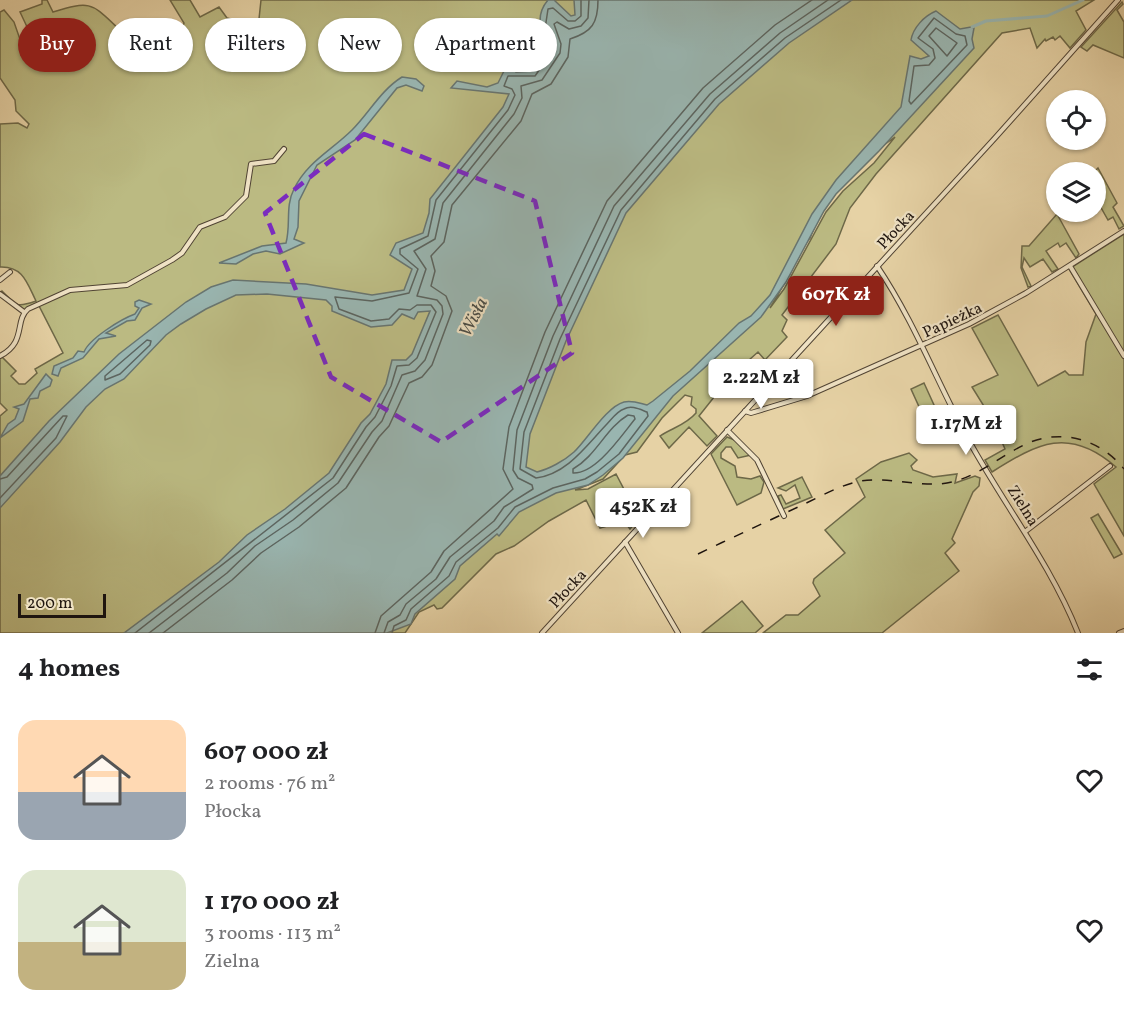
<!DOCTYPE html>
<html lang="en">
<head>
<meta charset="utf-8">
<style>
	:root { --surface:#fff; --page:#f6f6f6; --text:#202124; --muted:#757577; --accent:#8f2418 }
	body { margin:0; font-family:Vollkorn,serif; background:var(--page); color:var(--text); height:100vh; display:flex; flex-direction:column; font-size:22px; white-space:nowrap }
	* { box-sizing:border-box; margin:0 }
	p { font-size:20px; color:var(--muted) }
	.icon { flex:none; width:33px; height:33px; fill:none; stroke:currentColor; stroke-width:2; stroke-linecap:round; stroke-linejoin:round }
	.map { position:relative; height:633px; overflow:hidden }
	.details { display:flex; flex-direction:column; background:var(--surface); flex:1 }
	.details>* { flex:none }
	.top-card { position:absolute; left:18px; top:18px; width:600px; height:54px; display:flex; gap:12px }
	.tools { position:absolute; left:1046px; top:90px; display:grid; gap:12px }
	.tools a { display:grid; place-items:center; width:60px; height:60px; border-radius:50%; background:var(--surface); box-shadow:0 2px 4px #0004; font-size:30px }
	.scale { position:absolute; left:18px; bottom:15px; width:88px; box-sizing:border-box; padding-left:6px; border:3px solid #1f150f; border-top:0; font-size:16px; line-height:21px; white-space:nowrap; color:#1f150f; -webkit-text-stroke:4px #efe2c4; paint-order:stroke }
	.price { position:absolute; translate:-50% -51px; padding:0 14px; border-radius:6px; background:#fff; color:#222; font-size:20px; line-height:39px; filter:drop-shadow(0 2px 3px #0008) }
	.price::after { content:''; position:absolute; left:50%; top:36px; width:18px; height:14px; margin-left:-9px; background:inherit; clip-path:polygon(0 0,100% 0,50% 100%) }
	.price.active { background:var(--accent); color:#fff }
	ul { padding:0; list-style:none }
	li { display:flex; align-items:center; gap:18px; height:150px; padding:0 18px }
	li span { display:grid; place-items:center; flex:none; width:168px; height:120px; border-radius:18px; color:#555 }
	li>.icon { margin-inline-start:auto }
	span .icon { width:72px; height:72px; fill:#fffc; stroke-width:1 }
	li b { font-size:26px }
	h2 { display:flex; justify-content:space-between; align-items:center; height:72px; padding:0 18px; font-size:26px }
	.chip { padding:0 21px; border-radius:27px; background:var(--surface); box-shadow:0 2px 4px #0004; font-size:21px; line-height:54px }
	.chip.active { background:var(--accent); color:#fff }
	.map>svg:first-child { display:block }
	.green { fill:#bbba82; stroke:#6d6848; stroke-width:1.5; fill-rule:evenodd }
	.water { fill:#99b5b0; stroke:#687570; stroke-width:1.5 }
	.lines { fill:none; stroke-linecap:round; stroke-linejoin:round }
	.shore { stroke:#5c6560; stroke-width:1.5 }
	.canal { stroke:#99b5b0; stroke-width:3 }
	.minor-casing { stroke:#514434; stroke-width:6 }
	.minor { stroke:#efe2c4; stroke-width:4 }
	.rail { stroke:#1f150f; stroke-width:1.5; stroke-dasharray:10 10; stroke-linecap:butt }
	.marked { fill:none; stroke:#7b2cbf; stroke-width:4.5; stroke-dasharray:12 8; stroke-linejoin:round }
	.labels { text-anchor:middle; stroke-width:4.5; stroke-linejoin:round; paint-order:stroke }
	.street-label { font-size:16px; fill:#1f150f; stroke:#efe2c4 }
	.water-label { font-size:18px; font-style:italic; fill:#4a4d47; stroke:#efe2c4 }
</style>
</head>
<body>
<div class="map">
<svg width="1124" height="633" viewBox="0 0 1124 633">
	<rect width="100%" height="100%" fill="#e6d2a5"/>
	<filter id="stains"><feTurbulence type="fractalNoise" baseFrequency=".00333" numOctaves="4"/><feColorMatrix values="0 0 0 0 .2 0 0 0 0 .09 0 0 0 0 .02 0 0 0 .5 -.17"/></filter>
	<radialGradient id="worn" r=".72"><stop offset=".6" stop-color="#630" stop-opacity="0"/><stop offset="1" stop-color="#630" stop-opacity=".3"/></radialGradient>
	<g class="green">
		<path d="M42 0H47L53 12C92 0 91 3 120 30 123 33 128 33 132 35 141 40 149 46 154 54 171 48 179 40 184 23L170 0H190L200 17 219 7 227 18 234 20 246 36 257 38 261 0H1094L1076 11 1086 30 1070 48 1060 36 1055 40 1053 37 1046 41 1045 39 1037 48 1030 28 1002 33 876 174 850 208 836 244 782 315 787 320 782 331 787 337 765 360 758 352 730 377 699 416 717 436 707 446 689 427 669 448 660 436C672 428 686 425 696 413V409L691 405 692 397 685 395 662 418 637 452 625 455 603 479 575 490 588 489 616 474 639 518 630 529 624 521 600 528 586 500 549 521 514 546 496 554 442 608 437 609 434 605 419 612 405 633H0V416L7 410 0 403V358L2 357 16 371 11 376 19 384H25L37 373 35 369 63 353 38 304 24 310 1 293 2 291C17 306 16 308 36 301 27 283 23 266 0 267V124L18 123 27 128 29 124 16 111 15 100 0 78V12L4 10 14 22 23 48H37L20 12 42 4ZM895 137 874 163 843 191 826 212 784 289 770 308 790 274 796 257 810 238 819 216 833 195 877 150Z"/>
		<path d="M1122 2 1123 4 1117 10 1124 22V58L1093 45 1087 51 1081 47Z"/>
		<path d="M1098 168 1117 203 1113 207 1124 226 1119 229 1113 217 1108 220 1095 197 1094 172Z"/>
		<path d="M1057 214 1079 254 1076 258 1066 243 1060 247 1058 243 1046 251 1058 269 1052 272 1043 259 1030 267 1024 258 1022 267 1031 286 1028 287 1021 268 1022 246H1029Z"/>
		<path d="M1124 234V536L1094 484 1116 467C1069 426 1038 443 992 472L985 460 1005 449 992 419 972 387 998 375 972 328 998 315 1038 386 1065 371 1069 375H1083L1086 342 1096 314 1069 269Z"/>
		<path d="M924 383 939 416 926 422 911 389Z"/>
		<path d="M727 437 737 441 751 455 738 458 731 447H726L721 453V458L735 466 737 477 751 479 760 476 764 482 761 493 737 505 711 454Z"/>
		<path d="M909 453 917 460 911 466 913 470 933 477 957 474 955 483 975 476 980 478 979 486 973 492 952 539 955 543 945 553 959 571 882 633H763L786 615H798L820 596 813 583 814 579 845 553 825 530 865 497 856 479 881 462Z"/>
		<path d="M802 477 812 497 783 509 778 496 781 495 786 504 800 498 795 485 786 491 778 488Z"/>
		<path d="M1098 514 1122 554 1114 558 1091 518Z"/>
		<path d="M742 601 763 626 755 633H702Z"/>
	</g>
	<g class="water">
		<path d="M548 0H554L571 16 575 15 574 0H852L789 43 719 104 626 213 566 341 530 434 526 467 537 472C549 469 564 461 574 452 587 440 606 407 624 402 632 400 639 403 647 405L653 401 690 371 739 323 751 316 770 295 812 214 836 180 901 107 910 56 921 59 929 56 911 40C913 28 924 16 936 11L960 29 971 27 974 28 972 39 974 48 879 151 836 194 824 211 786 282 761 317 673 396 623 458 603 475 588 485 556 493 519 512 499 536 497 534 460 566 455 579 415 614 411 624 387 633H124L219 562 247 535 285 509 329 473 361 423 370 414 386 384 392 360H406L412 354 430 311 418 312 414 319 402 314 392 325 371 327 332 311V306L326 300 267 294 236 295 206 309 181 324 166 335 124 379 105 389 86 407 60 442 0 508V476L49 421 119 354 186 302 211 287 233 280 306 284 372 295 404 290 412 269 390 255 396 243 423 233 429 213 430 199 503 107 509 94 451 88 457 81 487 87 498 83 507 65 515 56 516 72 532 71 548 47C540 31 535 15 548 0Z"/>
		<path d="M402 77 416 79 424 86 422 91 406 85 397 88 355 140 317 165 299 201 298 227 294 239 304 243 280 254 266 251 253 254 236 264 219 263 262 246 286 243C291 225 285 206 294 189 307 162 332 150 352 130 369 113 381 90 402 77Z"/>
		<path d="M139 300 151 304 142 308 135 320 127 321 106 333 116 336 99 339 83 358 61 368 58 376 52 374 54 366 73 358 78 351 84 352C89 339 121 319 135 314L139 308 135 306V302Z"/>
		<path d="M46 374 52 380 50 386 40 391 38 398 30 399 23 421 0 438 8 424 15 419 19 409 14 407 24 404Z"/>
	</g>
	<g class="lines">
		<g class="shore">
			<path d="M934 18 956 34 965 36 967 45 911 104 909 101 914 66 929 65 935 58 933 49 918 38Z"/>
			<path d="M936 28 957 43 947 56 929 36Z"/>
			<path d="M147 340 151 341 150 345 120 374 105 380V376Z"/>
			<path d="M628 415 634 416 635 419C621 436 596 474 573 473V469C596 456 606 428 628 415Z"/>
			<path d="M0 479 7 477 63 416H67L56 438 0 498"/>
			<path d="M135 633 333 478 366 427 375 417 391 386 397 366 409 365 417 358 436 312 431 305H417L410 310 399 309 389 319 371 321 339 309 335 297 372 301 409 293 418 269 400 254V249L428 236 436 200 508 110 515 95 512 89 504 86 508 76H535L554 49 545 29 548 9 553 8 568 21H575L581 16V0"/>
			<path d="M149 633 227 573 255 546 293 520 338 483 372 432 382 421 402 375 415 371 425 360 443 314 442 306 437 300 417 296 426 269 414 251 435 239 443 203 514 114 522 98 521 86 542 80 560 53 561 44 554 24 557 22 569 29 581 26 588 18 589 0"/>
			<path d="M163 633 232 580 261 553 299 527 346 488 379 437 389 426 409 383 422 377 432 365 452 311 446 296 431 286 435 271 431 256 444 242 452 205 521 121 532 94 551 84 568 57 570 39C592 32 598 23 598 0"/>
			<path d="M375 633 381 616 431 572 444 551 513 489 503 469 509 427 545 332 607 201 703 88 775 25 812 0"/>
			<path d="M384 633 388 622 400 615 406 604 436 579 450 557 494 521 504 507 533 489 532 485 518 478 513 470 517 430 553 336 614 206 710 94 780 33 828 0"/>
			<path d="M392 633 394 626 406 620 411 609 449 576 456 562 498 528 515 507 553 488 585 479 597 472 619 454 648 416 647 412C639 409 631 405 624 409 617 411 611 420 606 425 586 446 567 474 536 478L520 469 524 432 560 339 621 210 715 99 785 38 841 0"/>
		</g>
		<path class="canal" d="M972 27 986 21 1047 16 1083 0"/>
		<g class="minor-casing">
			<g id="minor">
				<path d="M877 266C914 321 937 382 968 439 1004 505 1050 563 1078 633"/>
				<path d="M1070 266 1124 356"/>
				<path d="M0 280 10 272"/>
				<path d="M0 294 24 312"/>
				<path d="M0 356C27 342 14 321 28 309L70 290 127 285 172 260 182 253 200 227 225 217 246 196 251 164 274 161 284 149"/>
				<path d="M745 411 751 413 807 396 969 324 1026 293 1124 231"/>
				<path d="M727 430 757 460 784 516"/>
				<path d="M1026 531 1110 466"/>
				<path d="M625 542 678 633"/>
				<path d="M542 633 995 138 1118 0"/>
				<path d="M1119 633 1124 631"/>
			</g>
		</g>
		<use href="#minor" class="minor"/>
		<path class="rail" d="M698 554C731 538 764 523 798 507 818 498 839 485 861 481 892 476 922 489 952 482 980 475 1000 456 1026 444 1061 428 1100 439 1124 469"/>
	</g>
	<path class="marked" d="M364 134 535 201 572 353 441 442 331 377 265 213Z"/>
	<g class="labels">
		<g class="street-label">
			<text transform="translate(895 229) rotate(-47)" y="6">Płocka</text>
			<text transform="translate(952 319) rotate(-25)" y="6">Papieżka</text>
			<text transform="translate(1024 505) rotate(58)" y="6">Zielna</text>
			<text transform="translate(567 588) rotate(-47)" y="6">Płocka</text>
		</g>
		<g class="water-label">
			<text transform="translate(473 317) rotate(-63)" y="6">Wisła</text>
		</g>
	</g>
	<rect width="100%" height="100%" filter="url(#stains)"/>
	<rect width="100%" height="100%" fill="url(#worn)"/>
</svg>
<div class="tools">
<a><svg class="icon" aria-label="locate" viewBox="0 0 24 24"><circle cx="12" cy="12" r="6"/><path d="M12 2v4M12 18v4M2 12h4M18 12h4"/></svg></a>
<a><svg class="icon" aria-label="layers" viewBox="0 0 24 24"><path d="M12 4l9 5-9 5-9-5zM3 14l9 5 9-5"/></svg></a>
</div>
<div class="scale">200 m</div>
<b class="price active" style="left:836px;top:327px">607K zł</b>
<b class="price" style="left:761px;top:410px">2.22M zł</b>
<b class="price" style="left:966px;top:456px">1.17M zł</b>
<b class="price" style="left:643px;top:539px">452K zł</b>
<div class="top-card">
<a class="chip active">Buy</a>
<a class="chip">Rent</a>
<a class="chip">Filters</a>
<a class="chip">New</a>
<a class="chip">Apartment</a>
</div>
</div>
<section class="details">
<h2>4 homes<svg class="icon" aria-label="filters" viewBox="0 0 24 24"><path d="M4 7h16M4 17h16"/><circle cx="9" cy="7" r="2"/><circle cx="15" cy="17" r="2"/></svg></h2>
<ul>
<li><span style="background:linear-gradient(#ffd9b3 60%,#9aa5b1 0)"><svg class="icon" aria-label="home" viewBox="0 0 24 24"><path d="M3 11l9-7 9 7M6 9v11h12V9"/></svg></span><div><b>607 000 zł</b><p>2 rooms · 76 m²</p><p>Płocka</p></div><svg class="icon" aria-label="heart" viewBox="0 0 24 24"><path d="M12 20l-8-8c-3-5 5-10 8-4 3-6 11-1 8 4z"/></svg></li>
<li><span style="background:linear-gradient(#dfe7d0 60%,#c2b280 0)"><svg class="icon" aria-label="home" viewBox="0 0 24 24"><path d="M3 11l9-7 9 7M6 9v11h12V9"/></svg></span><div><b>1 170 000 zł</b><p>3 rooms · 113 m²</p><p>Zielna</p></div><svg class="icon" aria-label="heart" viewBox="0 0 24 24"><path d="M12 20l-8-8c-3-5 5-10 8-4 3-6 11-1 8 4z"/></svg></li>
</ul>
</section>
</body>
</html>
